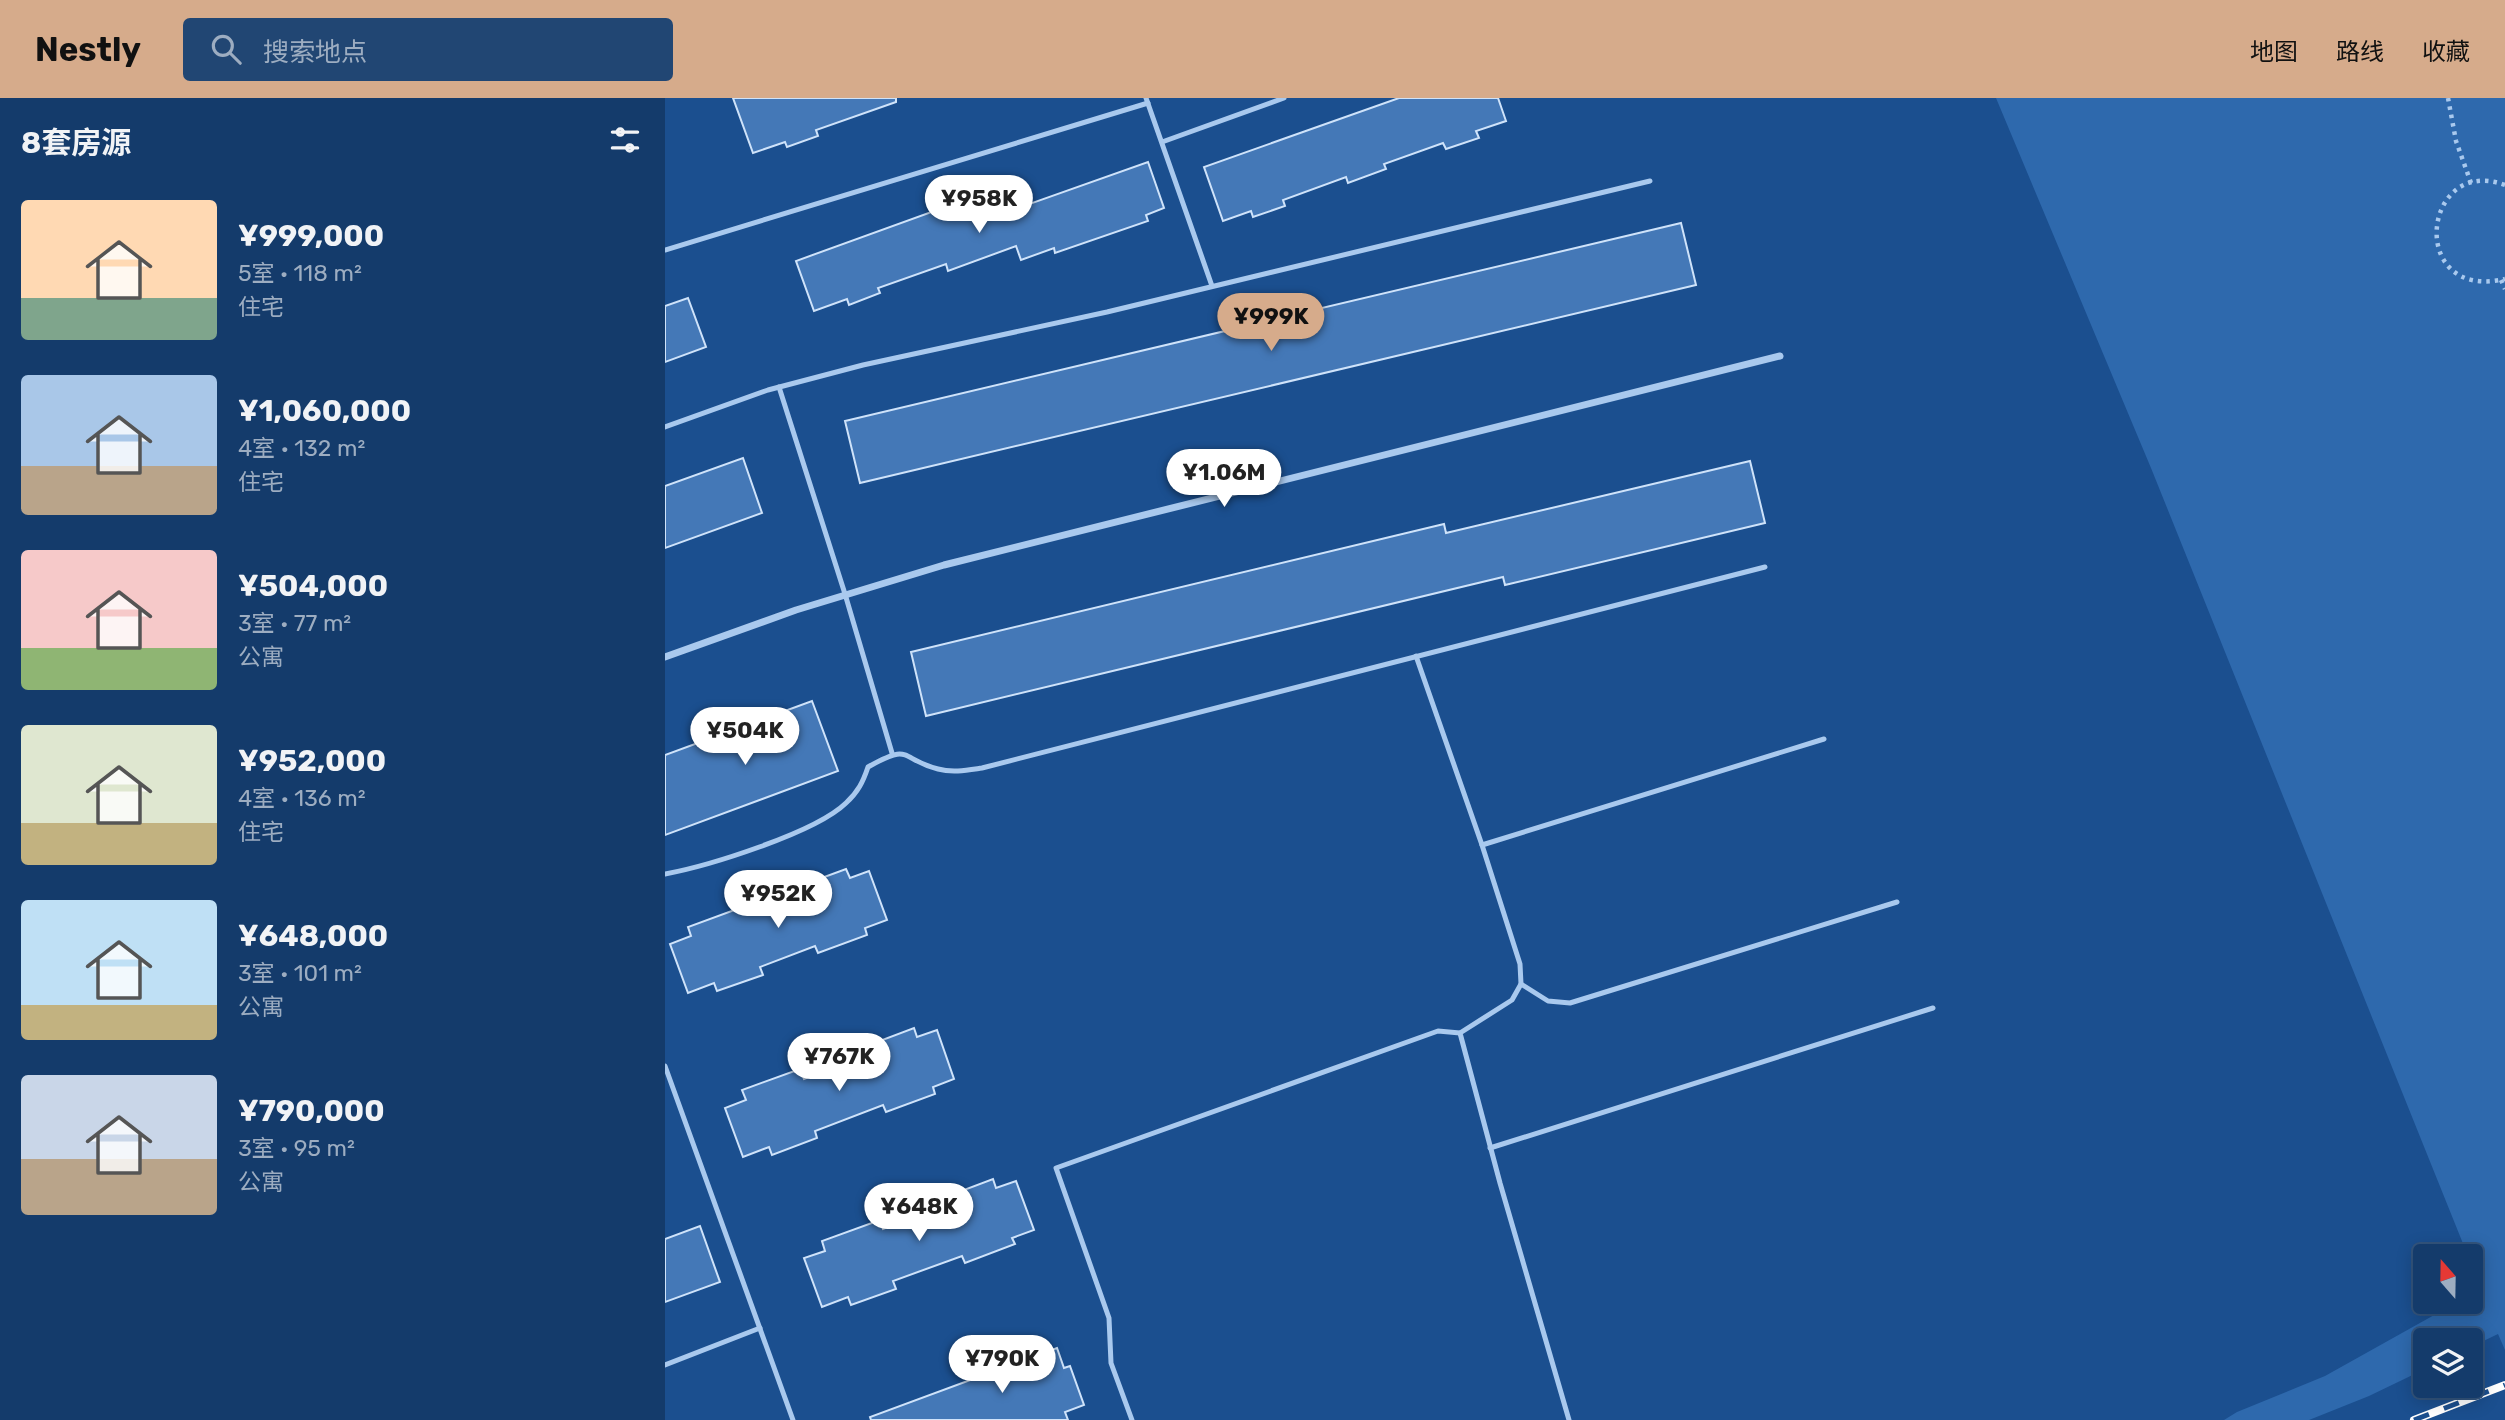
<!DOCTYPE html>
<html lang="zh">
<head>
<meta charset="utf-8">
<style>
	:root { --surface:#143b6b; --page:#214673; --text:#f1f3f6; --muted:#9dadc1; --line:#33557e; --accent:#d6ab8b }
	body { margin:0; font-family:Rubik,"Noto Sans SC",sans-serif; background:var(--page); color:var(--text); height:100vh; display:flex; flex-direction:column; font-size:26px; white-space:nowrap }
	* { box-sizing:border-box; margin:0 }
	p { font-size:23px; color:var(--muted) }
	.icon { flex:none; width:38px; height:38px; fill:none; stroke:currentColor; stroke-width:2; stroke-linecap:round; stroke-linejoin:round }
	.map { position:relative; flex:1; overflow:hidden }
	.drawer { display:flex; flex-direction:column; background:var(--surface); width:665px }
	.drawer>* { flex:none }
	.needle { width:46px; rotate:340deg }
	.tools { position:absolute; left:1748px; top:1146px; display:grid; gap:14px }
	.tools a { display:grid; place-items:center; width:70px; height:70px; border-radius:7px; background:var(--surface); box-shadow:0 4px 18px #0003,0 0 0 2px var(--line); font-size:35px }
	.price { position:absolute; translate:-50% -60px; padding:0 16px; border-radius:24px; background:#fff; color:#222; font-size:23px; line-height:46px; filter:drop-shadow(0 2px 4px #0008) }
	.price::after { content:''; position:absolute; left:50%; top:42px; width:21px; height:16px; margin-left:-10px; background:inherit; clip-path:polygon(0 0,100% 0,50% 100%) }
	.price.active { background:var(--accent); color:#111 }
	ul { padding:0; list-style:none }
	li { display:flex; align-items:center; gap:21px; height:175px; padding:0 21px }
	li span { display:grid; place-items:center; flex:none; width:196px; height:140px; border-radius:7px; color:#555 }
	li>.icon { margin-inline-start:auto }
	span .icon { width:84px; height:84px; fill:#fffc; stroke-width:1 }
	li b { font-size:30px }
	h2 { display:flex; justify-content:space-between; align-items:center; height:84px; padding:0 21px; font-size:30px }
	header { display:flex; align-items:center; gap:42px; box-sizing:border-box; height:98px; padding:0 35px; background:var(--accent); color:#111 }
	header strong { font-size:33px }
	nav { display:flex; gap:38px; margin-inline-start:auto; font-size:24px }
	.search { width:490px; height:63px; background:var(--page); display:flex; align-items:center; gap:18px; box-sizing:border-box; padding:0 24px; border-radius:7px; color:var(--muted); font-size:26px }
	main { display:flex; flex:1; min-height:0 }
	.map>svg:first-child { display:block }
	.green { fill:#2e69ad }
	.building { fill:#4478b7; stroke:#cfe3fa; stroke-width:2 }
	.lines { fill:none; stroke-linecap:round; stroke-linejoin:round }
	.path { stroke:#a9c9ee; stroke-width:4.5; stroke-dasharray:3.5 5; stroke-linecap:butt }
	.service { stroke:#a9c9ee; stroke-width:5 }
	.minor { stroke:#a9c9ee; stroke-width:7 }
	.rail-casing { stroke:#fff; stroke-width:8 }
	.rail { stroke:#1b4f8f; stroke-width:5; stroke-dasharray:16; stroke-linecap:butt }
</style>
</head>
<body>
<header>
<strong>Nestly</strong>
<div class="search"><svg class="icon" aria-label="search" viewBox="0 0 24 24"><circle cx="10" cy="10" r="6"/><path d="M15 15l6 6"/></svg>搜索地点</div>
<nav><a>地图</a><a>路线</a><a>收藏</a></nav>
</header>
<main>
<section class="drawer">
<h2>8套房源<svg class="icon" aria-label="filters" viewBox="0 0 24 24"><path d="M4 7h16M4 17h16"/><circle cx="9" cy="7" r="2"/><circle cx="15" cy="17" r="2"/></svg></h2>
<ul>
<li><span style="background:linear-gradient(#ffd9b3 70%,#7fa58c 0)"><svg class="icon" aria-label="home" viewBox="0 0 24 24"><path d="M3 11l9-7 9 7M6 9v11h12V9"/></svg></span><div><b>¥999,000</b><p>5室 · 118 m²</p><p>住宅</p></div></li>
<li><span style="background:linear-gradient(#a9c7e8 65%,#b9a48a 0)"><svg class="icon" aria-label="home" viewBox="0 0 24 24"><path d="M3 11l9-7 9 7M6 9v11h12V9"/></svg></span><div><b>¥1,060,000</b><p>4室 · 132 m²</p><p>住宅</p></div></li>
<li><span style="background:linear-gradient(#f6c9c9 70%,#8fb573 0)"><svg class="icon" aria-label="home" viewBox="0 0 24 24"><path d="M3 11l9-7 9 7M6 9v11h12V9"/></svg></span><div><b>¥504,000</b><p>3室 · 77 m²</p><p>公寓</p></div></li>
<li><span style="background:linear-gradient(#dfe7d0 70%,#c2b280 0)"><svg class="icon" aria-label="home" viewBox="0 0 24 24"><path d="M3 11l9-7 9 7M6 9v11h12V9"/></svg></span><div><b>¥952,000</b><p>4室 · 136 m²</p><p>住宅</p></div></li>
<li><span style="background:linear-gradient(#bfe0f5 75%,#c2b280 0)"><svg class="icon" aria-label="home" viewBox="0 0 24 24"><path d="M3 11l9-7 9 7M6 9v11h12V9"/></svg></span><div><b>¥648,000</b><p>3室 · 101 m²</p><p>公寓</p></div></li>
<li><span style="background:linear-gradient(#c9d6e8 60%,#b9a48a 0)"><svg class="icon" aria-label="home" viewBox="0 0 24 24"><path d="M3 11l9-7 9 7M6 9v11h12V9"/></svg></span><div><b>¥790,000</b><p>3室 · 95 m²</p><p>公寓</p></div></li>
</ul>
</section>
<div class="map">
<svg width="1840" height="1322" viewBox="0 0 1840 1322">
	<rect width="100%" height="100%" fill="#1b4f8f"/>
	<path class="green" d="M1331 0H1840V1252L1833 1236 1806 1249V1242H1760V1271L1704 1298 1644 1322H1559L1572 1314 1660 1278 1771 1216 1782 1204H1806V1158H1803L1486 370Z"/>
	<g class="building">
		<path d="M68 0H231V4L151 32 153 38 122 49 120 44 88 55Z"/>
		<path d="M734 0H833L841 23 811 33 814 40 781 51 778 45 719 66 721 71 683 85 681 79 618 102 620 108 588 119 586 113 558 123 539 69Z"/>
		<path d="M483 64 499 110 481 117 483 123 390 155 389 150 356 162 351 148 283 173 281 166 213 190 215 195 184 207 182 201 149 213 131 163 330 91 339 115Z"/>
		<path d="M1016 125 1031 187 195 385 180 323Z"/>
		<path d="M23 200 41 249 0 264V208Z"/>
		<path d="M78 360 97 415 0 450V388Z"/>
		<path d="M1085 363 1100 425 840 487 838 479 261 618 246 554 779 426 781 435Z"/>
		<path d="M147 603 173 673 0 737V657Z"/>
		<path d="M181 771 185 780 204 773 222 822 200 830 202 837 153 855 150 848 95 869 98 877 52 893 49 885 23 895 5 846 26 838 23 829Z"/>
		<path d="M249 930 252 939 272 932 289 981 268 989 270 996 221 1014 218 1007 150 1033 152 1040 107 1057 104 1049 78 1059 60 1010 81 1002 77 992 135 971 139 981 199 958 196 950Z"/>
		<path d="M328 1081 331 1090 351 1083 369 1132 347 1140 350 1146 300 1165 297 1158 228 1183 231 1191 186 1207 183 1199 157 1209 139 1160 160 1153 157 1143 215 1122 218 1131 278 1109 275 1101Z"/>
		<path d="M35 1128 55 1184 0 1204V1141Z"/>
		<path d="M392 1250 399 1270 405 1268 419 1307 400 1314 403 1322H206L205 1319Z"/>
	</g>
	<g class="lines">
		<g class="path">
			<path d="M1783 0 1791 43 1806 85"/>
			<path d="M1840 87C1757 56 1741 204 1840 181"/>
			<path d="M1836 182 1840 191"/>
		</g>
		<g class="service">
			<path d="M481 0 547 188"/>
			<path d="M497 44 619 0"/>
			<path d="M0 152 483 5"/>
			<path d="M114 289 180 496 227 655"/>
			<path d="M0 329 103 292 198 267 442 214 985 83"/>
			<path d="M751 558 817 747 855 866 856 886 847 902 795 935 835 1085 904 1322"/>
			<path d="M817 747 1159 641"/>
			<path d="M0 776C43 768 150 735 181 705 193 694 198 684 203 669 247 644 234 661 273 671 288 675 303 672 317 670L1100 469"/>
			<path d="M856 886 883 903 905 905 1232 804"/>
			<path d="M0 968 128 1322"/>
			<path d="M825 1050 1268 910"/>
			<path d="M0 1267 95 1230"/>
			<path d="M467 1322 446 1265 444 1220 391 1070 773 933 795 935"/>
		</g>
		<path class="minor" d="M0 559 131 512 279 467 1115 258"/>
		<g class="rail-casing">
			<path id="rail" d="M1749 1322 1840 1287"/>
		</g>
		<use href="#rail" class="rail"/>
	</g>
</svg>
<div class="tools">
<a><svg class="needle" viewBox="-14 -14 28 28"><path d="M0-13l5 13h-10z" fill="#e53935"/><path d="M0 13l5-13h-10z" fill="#9dadc1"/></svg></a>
<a><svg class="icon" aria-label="layers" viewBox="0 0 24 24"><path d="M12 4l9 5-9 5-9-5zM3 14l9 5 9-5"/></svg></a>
</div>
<b class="price" style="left:314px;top:137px">¥958K</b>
<b class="price active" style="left:606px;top:255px">¥999K</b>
<b class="price" style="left:559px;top:411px">¥1.06M</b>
<b class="price" style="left:80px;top:669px">¥504K</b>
<b class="price" style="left:113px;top:832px">¥952K</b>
<b class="price" style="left:174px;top:995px">¥767K</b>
<b class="price" style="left:254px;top:1145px">¥648K</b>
<b class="price" style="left:337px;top:1297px">¥790K</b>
</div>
</main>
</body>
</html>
